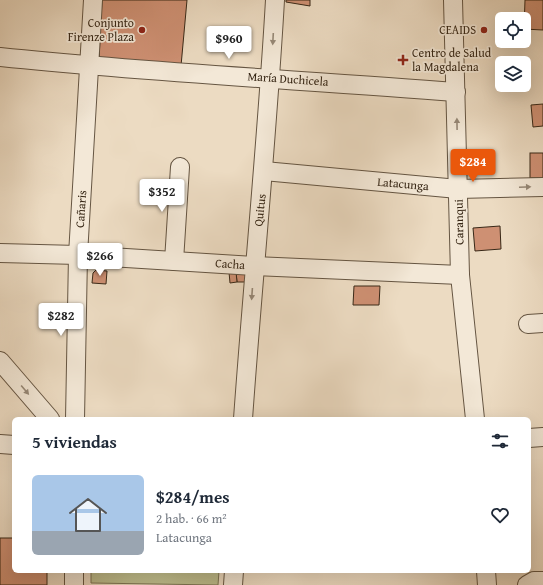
<!DOCTYPE html>
<html lang="es">
<head>
<meta charset="utf-8">
<style>
	:root { --surface:#fff; --page:#f6f6f7; --text:#1f2937; --muted:#747a83; --accent:#ea580c }
	body { margin:0; font-family:"Gentium Book Plus",serif; background:var(--page); color:var(--text); height:100vh; display:flex; flex-direction:column; font-size:15px; white-space:nowrap }
	* { box-sizing:border-box; margin:0 }
	p { font-size:13px; color:var(--muted) }
	.icon { flex:none; width:22px; height:22px; fill:none; stroke:currentColor; stroke-width:2; stroke-linecap:round; stroke-linejoin:round }
	.map { position:relative; flex:1; overflow:hidden }
	.side { position:absolute; left:12px; top:417px; width:519px; height:156px; display:flex; flex-direction:column; background:var(--surface); border-radius:6px; box-shadow:0 4px 16px #0002 }
	.side>* { flex:none }
	.controls { position:absolute; left:495px; top:12px; display:grid; gap:8px }
	.controls a { display:grid; place-items:center; width:36px; height:36px; border-radius:6px; background:var(--surface); box-shadow:0 4px 16px #0002; font-size:20px }
	.price { position:absolute; translate:-50% -34px; padding:0 9px; border-radius:4px; background:#fff; color:#222; font-size:13px; line-height:26px; filter:drop-shadow(0 1px 2px #0008) }
	.price::after { content:''; position:absolute; left:50%; top:24px; width:12px; height:9px; margin-left:-6px; background:inherit; clip-path:polygon(0 0,100% 0,50% 100%) }
	.price.active { background:var(--accent); color:#fff }
	ul { padding:0; list-style:none }
	li { display:flex; align-items:center; gap:12px; height:100px; padding:0 20px }
	li span { display:grid; place-items:center; flex:none; width:112px; height:80px; border-radius:6px; color:#555 }
	li>.icon { margin-inline-start:auto }
	span .icon { width:48px; height:48px; fill:#fffc; stroke-width:1 }
	li b { font-size:17px }
	h2 { display:flex; justify-content:space-between; align-items:center; height:48px; padding:0 20px; font-size:17px }
	.map>svg:first-child { display:block }
	.green { fill:#bdbe8f; stroke:#7a7353 }
	.building { fill:#ce9073; stroke:#382817 }
	.lines { fill:none; stroke-linecap:round; stroke-linejoin:round }
	.minor-casing { stroke:#655542; stroke-width:20 }
	.minor { stroke:#f3e8d7; stroke-width:18 }
	.oneway { fill:#968877 }
	.poi-dot { fill:#8f2418; stroke:#f3e8d7; stroke-width:1.5 }
	.labels { text-anchor:middle; stroke-width:3.5; stroke-linejoin:round; paint-order:stroke }
	.poi-label { font-size:12px; fill:#382817; stroke:#f3e8d7; text-anchor:end }
	.street-label { font-size:12px; fill:#382817; stroke:#f3e8d7 }
</style>
</head>
<body>
<div class="map">
<svg width="543" height="585" viewBox="0 0 543 585">
	<rect width="100%" height="100%" fill="#ecdbc2"/>
	<filter id="stains"><feTurbulence type="fractalNoise" baseFrequency=".005" numOctaves="4"/><feColorMatrix values="0 0 0 0 .2 0 0 0 0 .09 0 0 0 0 .02 0 0 0 .5 -.17"/></filter>
	<radialGradient id="worn" r=".72"><stop offset=".6" stop-color="#630" stop-opacity="0"/><stop offset="1" stop-color="#630" stop-opacity=".3"/></radialGradient>
	<path class="green" d="M91 571H219L218 585 91 583Z"/>
	<g class="building">
		<path d="M102 0H187L181 66 99 59Z"/>
		<path d="M286 0H310V6L286 2Z"/>
		<path d="M525 0H543V30L524 29Z"/>
		<path d="M543 104V126L533 127 531 105Z"/>
		<rect x="530" y="153" width="13" height="25"/>
		<path d="M500 226 501 249 475 251 473 228Z"/>
		<path d="M96 270 107 271 106 284 92 283 93 273Z"/>
		<path d="M243 271 249 276V282H237L236 272Z"/>
		<path d="M229 272H236L237 282 230 283Z"/>
		<path d="M354 286H380L379 305H353Z"/>
		<path d="M0 538H14V571H47V585H0Z"/>
	</g>
	<g class="lines">
		<g class="minor-casing">
			<g id="minor">
				<path d="M453 0 460 275 475 419"/>
				<path d="M0 57C152 73 304 80 456 92"/>
				<path d="M264 171 458 189 543 187"/>
				<path d="M0 253 78 255 254 266 460 275"/>
				<path d="M174 261 180 167"/>
				<path d="M528 324 543 323"/>
				<path d="M0 361 50 419"/>
				<path d="M75 419 78 255 93 0"/>
				<path d="M243 419C253 279 267 140 275 0"/>
				<path d="M529 438 543 437"/>
				<path d="M0 444 14 445"/>
				<path d="M74 571V585"/>
				<path d="M486 571 487 585"/>
				<path d="M233 585 234 571"/>
				<path d="M527 585 534 581H543"/>
			</g>
		</g>
		<use href="#minor" class="minor"/>
	</g>
	<defs><path id="oneway-solid" d="M-6-.8H1V-3.2L6.5 0L1 3.2V.8H-6Z"/></defs>
	<g class="oneway">
		<use href="#oneway-solid" transform="translate(273 39) rotate(93)"/>
		<use href="#oneway-solid" transform="translate(457 124) rotate(-91)"/>
		<use href="#oneway-solid" transform="translate(525 187) rotate(-2)"/>
		<use href="#oneway-solid" transform="translate(252 294) rotate(94)"/>
		<use href="#oneway-solid" transform="translate(25 390) rotate(50)"/>
	</g>
	<g class="poi-dot">
		<circle cx="142" cy="30" r="4"/>
		<circle cx="484" cy="30" r="4"/>
		<path d="M401 54h4v4h4v4h-4v4h-4v-4h-4v-4h4z"/>
	</g>
	<g class="labels">
		<g class="poi-label">
			<text x="134" y="27">Conjunto<tspan x="134" dy="14">Firenze Plaza</tspan></text>
			<text x="476" y="34">CEAIDS</text>
			<text x="412" y="57" text-anchor="start">Centro de Salud<tspan x="412" dy="14">la Magdalena</tspan></text>
		</g>
		<g class="street-label">
			<text transform="translate(288 79) rotate(4)" y="4">María Duchicela</text>
			<text transform="translate(403 184) rotate(5)" y="4">Latacunga</text>
			<text transform="translate(81 209) rotate(-86)" y="4">Cañaris</text>
			<text transform="translate(260 210) rotate(-84)" y="4">Quitus</text>
			<text transform="translate(459 222) rotate(-91)" y="4">Caranqui</text>
			<text transform="translate(230 264) rotate(4)" y="4">Cacha</text>
		</g>
	</g>
	<rect width="100%" height="100%" filter="url(#stains)"/>
	<rect width="100%" height="100%" fill="url(#worn)"/>
</svg>
<div class="controls">
<a><svg class="icon" aria-label="locate" viewBox="0 0 24 24"><circle cx="12" cy="12" r="6"/><path d="M12 2v4M12 18v4M2 12h4M18 12h4"/></svg></a>
<a><svg class="icon" aria-label="layers" viewBox="0 0 24 24"><path d="M12 4l9 5-9 5-9-5zM3 14l9 5 9-5"/></svg></a>
</div>
<b class="price" style="left:229px;top:60px">$960</b>
<b class="price active" style="left:473px;top:183px">$284</b>
<b class="price" style="left:162px;top:213px">$352</b>
<b class="price" style="left:100px;top:277px">$266</b>
<b class="price" style="left:61px;top:337px">$282</b>
<section class="side">
<h2>5 viviendas<svg class="icon" aria-label="filters" viewBox="0 0 24 24"><path d="M4 7h16M4 17h16"/><circle cx="9" cy="7" r="2"/><circle cx="15" cy="17" r="2"/></svg></h2>
<ul>
<li><span style="background:linear-gradient(#a9c7e8 70%,#9aa5b1 0)"><svg class="icon" aria-label="home" viewBox="0 0 24 24"><path d="M3 11l9-7 9 7M6 9v11h12V9"/></svg></span><div><b>$284/mes</b><p>2 hab. · 66 m²</p><p>Latacunga</p></div><svg class="icon" aria-label="heart" viewBox="0 0 24 24"><path d="M12 20l-8-8c-3-5 5-10 8-4 3-6 11-1 8 4z"/></svg></li>
</ul>
</section>
</div>
</body>
</html>
